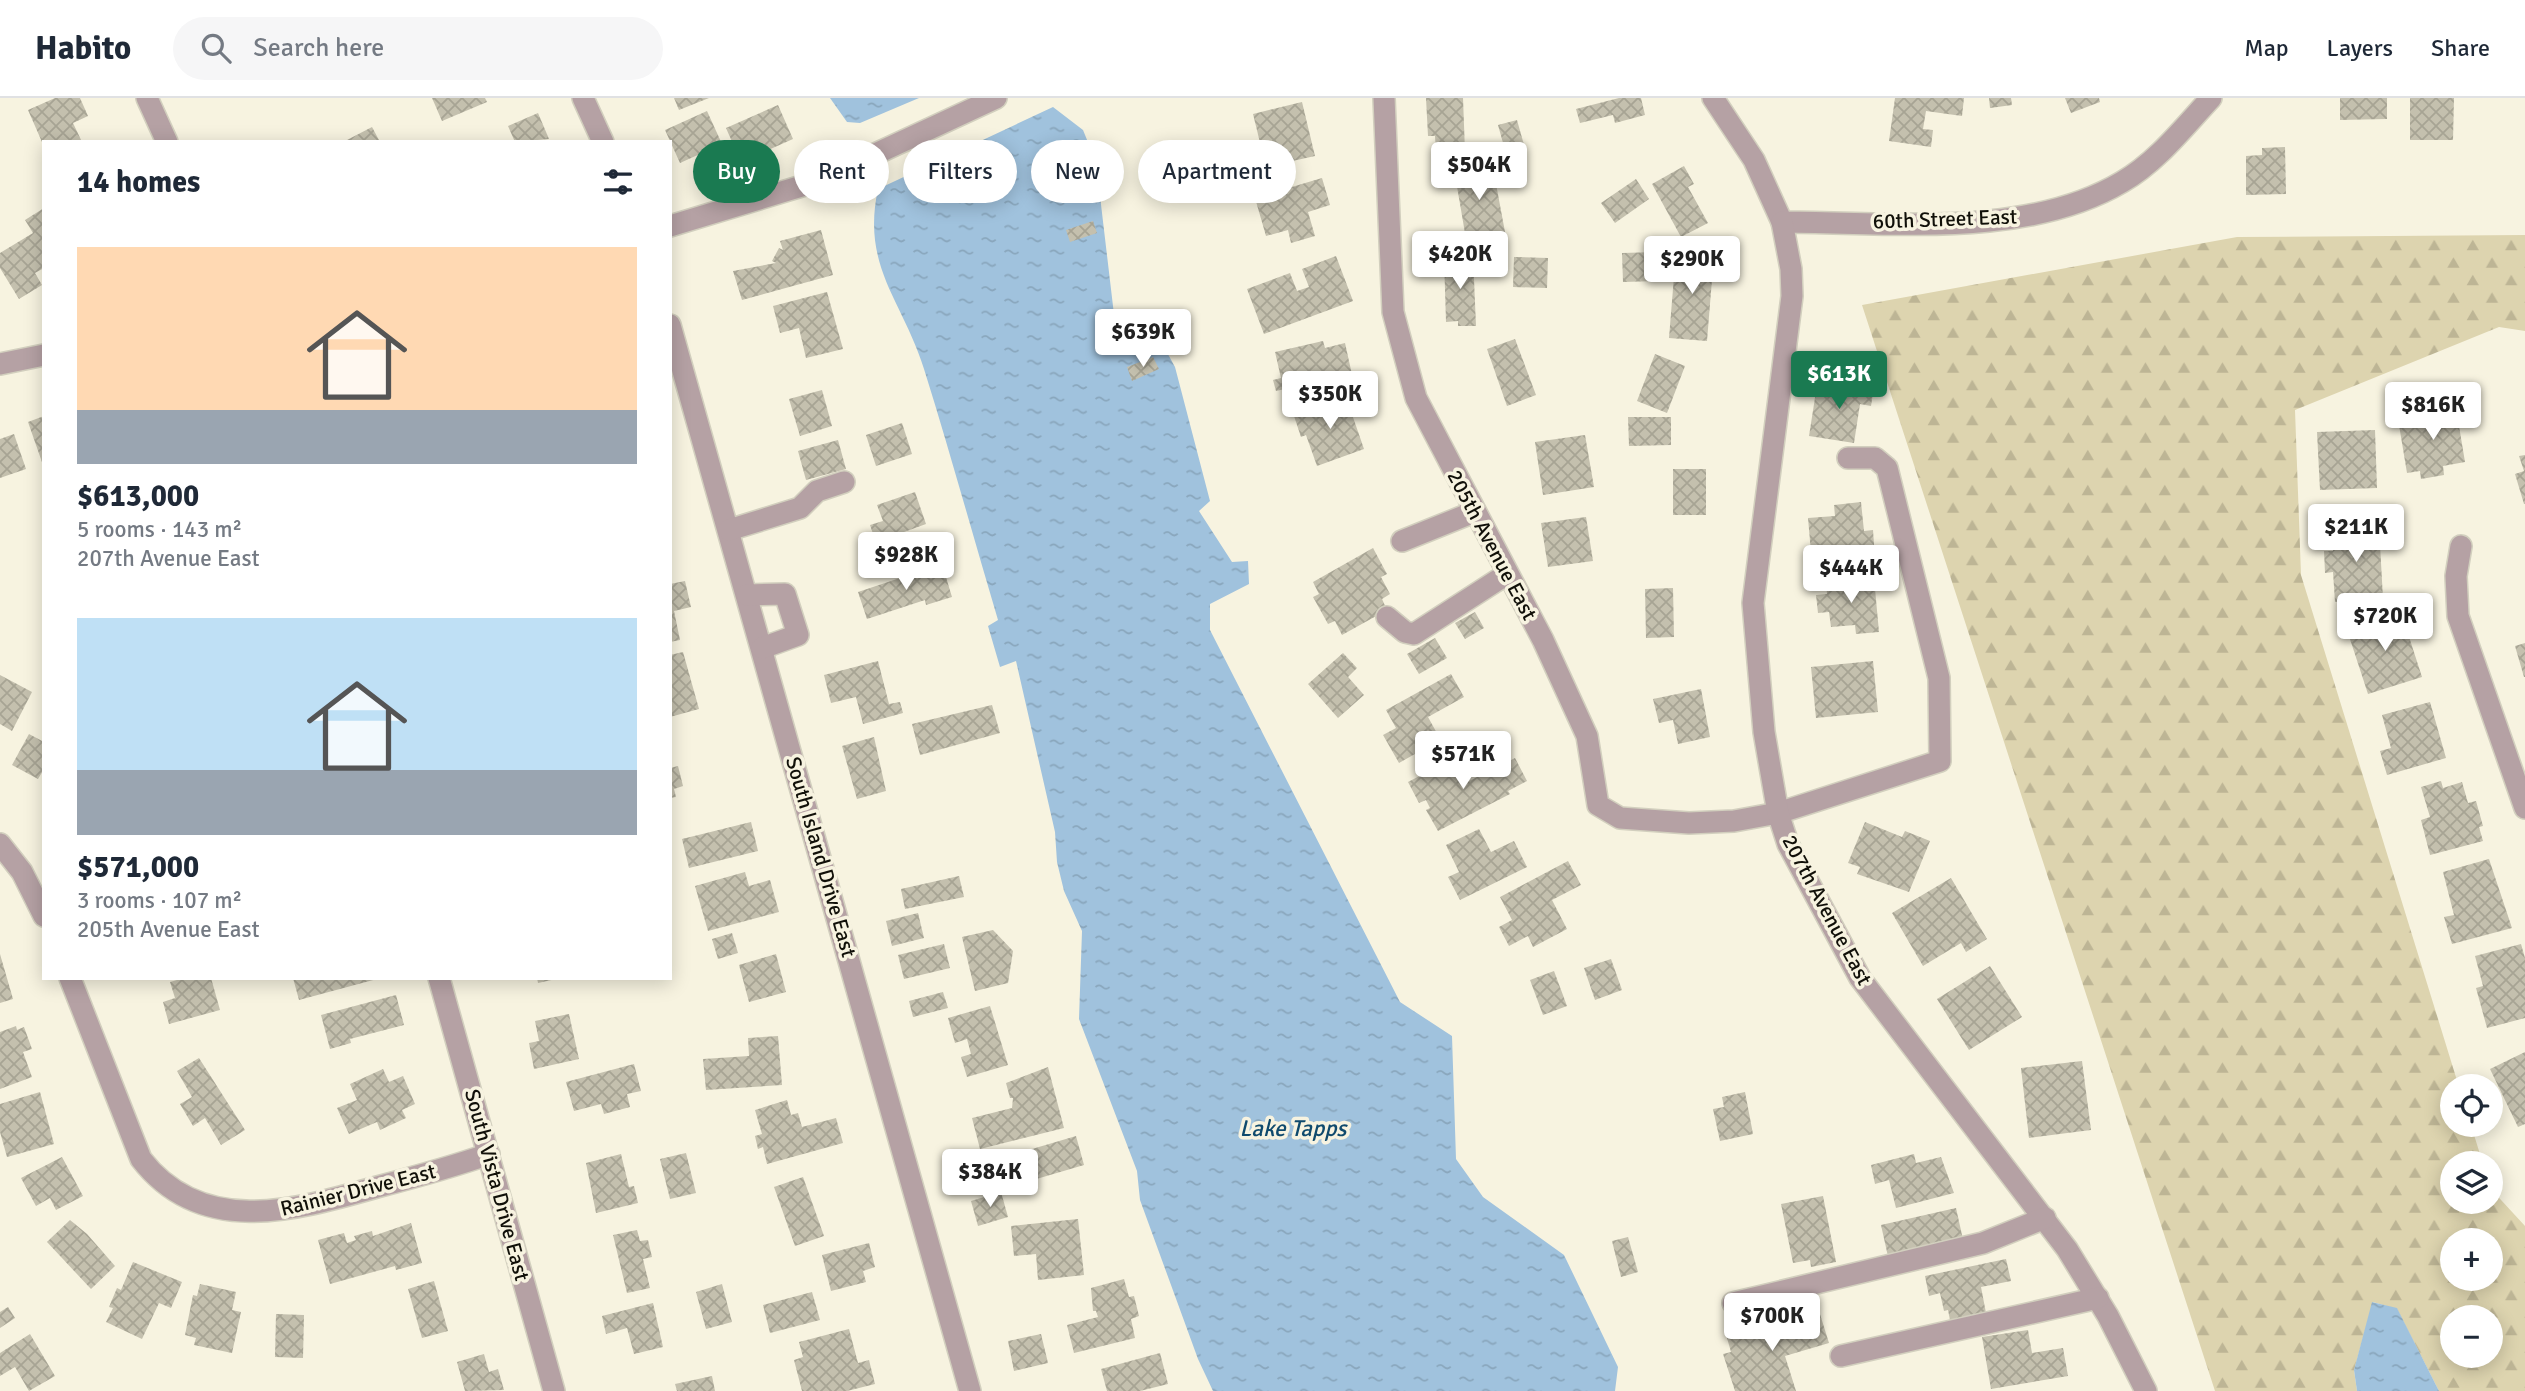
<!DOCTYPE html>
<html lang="en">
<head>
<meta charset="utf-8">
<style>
	:root { --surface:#fff; --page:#f6f6f7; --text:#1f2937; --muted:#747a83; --line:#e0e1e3; --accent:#1a7a51 }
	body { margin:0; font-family:Signika,sans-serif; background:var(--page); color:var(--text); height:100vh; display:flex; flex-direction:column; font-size:26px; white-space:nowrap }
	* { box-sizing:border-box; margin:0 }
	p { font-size:23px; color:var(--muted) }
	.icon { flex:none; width:38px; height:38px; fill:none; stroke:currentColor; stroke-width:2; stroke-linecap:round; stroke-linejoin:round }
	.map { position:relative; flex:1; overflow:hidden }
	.drawer { position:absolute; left:42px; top:42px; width:630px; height:840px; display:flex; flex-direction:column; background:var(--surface); border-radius:0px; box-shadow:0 4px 18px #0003 }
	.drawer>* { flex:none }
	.top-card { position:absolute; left:693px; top:42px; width:665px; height:63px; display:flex; gap:14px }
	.fabs { position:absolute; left:2440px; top:976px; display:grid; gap:14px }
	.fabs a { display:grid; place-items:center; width:63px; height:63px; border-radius:50%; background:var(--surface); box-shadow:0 4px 18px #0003; font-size:35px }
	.price { position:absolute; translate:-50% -60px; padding:0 16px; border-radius:7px; background:#fff; color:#222; font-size:23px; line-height:46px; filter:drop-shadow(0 2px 4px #0008) }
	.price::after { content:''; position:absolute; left:50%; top:42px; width:21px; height:16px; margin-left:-10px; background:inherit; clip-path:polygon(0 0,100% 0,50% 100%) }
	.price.on { background:var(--accent); color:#fff }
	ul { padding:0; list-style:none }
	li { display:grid; align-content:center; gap:14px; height:371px; padding:0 35px }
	li span { display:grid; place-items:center; height:217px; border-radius:0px; color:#555 }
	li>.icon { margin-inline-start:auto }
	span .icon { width:126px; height:126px; fill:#fffc; stroke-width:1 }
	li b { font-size:30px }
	h2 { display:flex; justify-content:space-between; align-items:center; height:84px; padding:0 35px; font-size:30px }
	.chip { padding:0 24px; border-radius:32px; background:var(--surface); box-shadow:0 4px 18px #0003; font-size:24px; line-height:63px }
	.chip.on { background:var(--accent); color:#fff }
	header { display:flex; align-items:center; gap:42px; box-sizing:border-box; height:98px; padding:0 35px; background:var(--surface); border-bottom:2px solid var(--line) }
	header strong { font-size:33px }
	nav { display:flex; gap:38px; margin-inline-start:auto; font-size:24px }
	.search { width:490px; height:63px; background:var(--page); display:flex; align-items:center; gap:18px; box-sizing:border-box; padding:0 24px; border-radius:38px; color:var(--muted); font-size:26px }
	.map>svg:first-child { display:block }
	.forest { fill:url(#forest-firs); fill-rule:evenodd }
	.water { fill:url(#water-ripples) }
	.building { fill:url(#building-cross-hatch) }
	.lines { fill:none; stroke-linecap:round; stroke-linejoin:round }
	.minor-casing { stroke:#d2cfbe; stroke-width:24 }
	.minor { stroke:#b5a1a4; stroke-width:21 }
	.labels { text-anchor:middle; stroke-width:7; stroke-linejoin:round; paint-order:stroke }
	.street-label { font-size:21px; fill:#111009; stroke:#f7f3e0 }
	.water-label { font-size:23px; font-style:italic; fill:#0f4a6d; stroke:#f7f3e0 }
</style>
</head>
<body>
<header>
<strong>Habito</strong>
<div class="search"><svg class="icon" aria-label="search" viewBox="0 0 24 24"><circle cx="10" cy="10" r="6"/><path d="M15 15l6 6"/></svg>Search here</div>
<nav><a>Map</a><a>Layers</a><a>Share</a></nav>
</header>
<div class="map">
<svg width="2525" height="1293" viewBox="0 0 2525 1293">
	<defs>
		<pattern id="forest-firs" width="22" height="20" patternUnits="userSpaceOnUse" patternTransform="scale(1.75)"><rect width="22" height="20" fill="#ddd4af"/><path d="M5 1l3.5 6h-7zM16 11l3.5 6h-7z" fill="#bdb595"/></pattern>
		<pattern id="water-ripples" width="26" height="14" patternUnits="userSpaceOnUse" patternTransform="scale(1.75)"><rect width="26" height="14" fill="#a0c2dd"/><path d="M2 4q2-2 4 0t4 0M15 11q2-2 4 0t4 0" fill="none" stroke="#89a6bc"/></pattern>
		<pattern id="building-cross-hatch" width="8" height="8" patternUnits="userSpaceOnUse" patternTransform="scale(1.75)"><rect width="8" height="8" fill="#c4c0ae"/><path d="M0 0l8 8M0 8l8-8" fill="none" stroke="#a7a494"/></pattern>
	</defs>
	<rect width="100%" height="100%" fill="#f7f3e0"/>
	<path class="forest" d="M2525 137V233L2499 229 2295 312 2301 477 2459 989H2452V1027H2471L2483 1066H2452V1104H2490V1090L2525 1128V1293H2439L2397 1211 2373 1204 2354 1272 2357 1293H2215L1862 207 2237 139ZM2452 1143H2490V1181H2452ZM2452 1220H2490V1258H2452Z"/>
	<g class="water">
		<path d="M830 0H919L860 25 847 24Z"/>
		<path d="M1053 9 1083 32 1096 64 1115 225 1147 218 1175 269 1210 403 1199 413 1232 464 1248 463 1249 486 1210 506V532L1400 904 1452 938 1456 1061 1483 1099 1564 1157 1618 1269 1615 1293H1213L1198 1261 1140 1102 1137 1073 1079 921 1082 833 1064 793 1057 764 1055 734 1016 563 1000 569 988 528 998 522C973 438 950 354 924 271 903 203 861 169 878 91Z"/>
		<path d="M2372 1204 2397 1210 2439 1293H2357L2354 1272Z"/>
	</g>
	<g class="building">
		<path d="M55 0H80L88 18 73 25 82 44H42L28 12Z"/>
		<path d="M432 0H485L487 4 442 23Z"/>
		<path d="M674 0H709L679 12Z"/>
		<path d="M1426 0H1463L1465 54 1436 55 1435 38H1428Z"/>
		<path d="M1619 0H1641L1645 17 1615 25 1613 17 1580 25 1576 11Z"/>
		<path d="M1895 0H1964L1962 18 1926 13 1923 31 1933 32 1931 49 1889 43Z"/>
		<path d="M1989 0H2011L2012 7 1990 10Z"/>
		<path d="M2065 0H2099L2100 4 2071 15Z"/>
		<path d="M2340 0H2387V21L2340 22Z"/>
		<path d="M2410 0H2454L2453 42H2410Z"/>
		<path d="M1302 4 1315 58 1266 69 1253 16Z"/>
		<path d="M778 7 793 41 741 64 726 30Z"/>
		<path d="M707 13 722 46 680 65 665 32Z"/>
		<path d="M538 15 549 41 515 44 508 28Z"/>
		<path d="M1517 22 1524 47 1505 52 1498 27Z"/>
		<path d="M372 29 380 44H348L347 42Z"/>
		<path d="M2285 49 2286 96 2246 97V58L2262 57V50Z"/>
		<path d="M1482 66 1484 77 1494 75 1505 134 1466 141 1454 71Z"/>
		<path d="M1684 68 1694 86 1688 89 1708 125 1681 139 1652 86Z"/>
		<path d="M1322 80 1330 107 1308 114 1315 138 1291 145 1288 132 1266 138 1255 100Z"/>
		<path d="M1636 81 1649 101 1615 125 1601 105Z"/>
		<path d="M44 110V170L35 175 42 187 19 201 0 170V155L33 135 25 122Z"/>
		<path d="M1093 123 1097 135 1070 144 1066 132Z"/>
		<path d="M821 132 833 177 742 202 733 173 776 165 772 163 779 150 783 152 780 143Z"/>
		<path d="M1656 154 1657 183 1623 184 1622 155Z"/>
		<path d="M1676 154 1714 157 1707 243 1669 240Z"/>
		<path d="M1336 158 1353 203 1264 236 1247 191 1290 175 1297 193 1309 189 1302 171Z"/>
		<path d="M1473 158 1476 228H1458V223L1446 224 1444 159Z"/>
		<path d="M1514 159 1548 160 1547 190 1513 189Z"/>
		<path d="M827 194 843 251 806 260 799 230 780 235 773 208Z"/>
		<path d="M1515 241 1536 297 1507 308 1487 251Z"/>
		<path d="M1323 243 1325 250 1345 245 1353 281 1328 287 1326 282 1276 293 1273 282 1281 280 1275 254Z"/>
		<path d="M1655 256 1685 268 1667 315 1637 303Z"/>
		<path d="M1153 259 1159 271 1132 283 1127 269Z"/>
		<path d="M1846 284 1874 289 1871 308 1860 306 1854 345 1809 338 1817 287 1845 291Z"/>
		<path d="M822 292 832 328 800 338 789 301Z"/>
		<path d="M1346 299 1364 351 1317 368 1306 337 1301 339 1294 318Z"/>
		<path d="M2455 304 2465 364 2443 368 2444 377 2421 381 2420 373 2407 375 2399 327 2430 321 2427 308Z"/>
		<path d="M44 318V367H43L28 324Z"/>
		<path d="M1628 319H1671V347L1629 348Z"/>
		<path d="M902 325 912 356 876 368 866 337Z"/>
		<path d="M2375 332 2377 390 2320 392 2317 334Z"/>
		<path d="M14 336 26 371 0 380V341Z"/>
		<path d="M1585 337 1594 389 1543 397 1535 344Z"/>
		<path d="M838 342 846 371 806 382 798 353Z"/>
		<path d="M2525 357V406H2524L2515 376 2524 373 2519 358Z"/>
		<rect x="1673" y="371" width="33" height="46"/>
		<path d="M915 394 926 426 904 434 912 458 884 468 870 427 883 423 877 407Z"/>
		<path d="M1861 404 1864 433 1873 432 1875 460 1812 466 1808 420 1835 418 1834 407Z"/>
		<path d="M1586 419 1593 463 1548 469 1541 425Z"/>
		<path d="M2379 428 2383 501 2335 504 2333 474 2325 475 2324 453H2333L2332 430Z"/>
		<path d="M1373 450 1387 476 1381 479 1390 496 1382 501 1387 512 1342 537 1335 523 1328 526 1313 499 1319 496 1313 484Z"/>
		<path d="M942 466 952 499 926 507 925 502 867 521 858 494Z"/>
		<path d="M1874 480 1879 534 1856 536 1855 527 1831 529 1829 514 1818 515 1816 497 1827 496 1826 485Z"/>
		<path d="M685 483 691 509 674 513 680 542 670 544V486Z"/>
		<path d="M1673 490 1674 539 1646 540 1645 491Z"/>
		<path d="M1475 514 1484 530 1465 541 1455 525Z"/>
		<path d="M2401 514 2422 579 2368 596 2347 532Z"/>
		<path d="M1435 540 1447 560 1419 576 1407 556Z"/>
		<path d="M2525 545V579H2524L2515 548Z"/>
		<path d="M683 554 699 611 670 619V557Z"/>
		<path d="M1343 555 1357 570 1348 579 1364 597 1338 620 1308 586Z"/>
		<path d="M878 563 889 606 900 604 903 615 863 626 856 599 831 605 824 577Z"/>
		<path d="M1873 563 1878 614 1816 620 1811 569Z"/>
		<path d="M1451 576 1464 599 1428 619 1444 648 1425 658 1422 652 1399 665 1383 637 1396 630 1386 612Z"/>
		<path d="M0 577 32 594 12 633 0 626Z"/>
		<path d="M1701 591 1710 639 1678 646 1673 622 1659 625 1653 601Z"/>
		<path d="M2430 604 2446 660 2387 677 2380 653 2391 650 2382 617Z"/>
		<path d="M992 607 1000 635 920 657 912 626Z"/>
		<path d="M29 636 44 644V671L38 681 12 667Z"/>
		<path d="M874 639 886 693 857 701 842 648Z"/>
		<path d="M1515 660 1527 683 1508 693 1510 696 1438 733 1426 712 1430 710 1426 702 1419 705 1408 684 1452 661 1465 685Z"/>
		<path d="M678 668 683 688 674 691 676 699 670 700V670Z"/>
		<path d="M2441 683 2443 690 2462 684 2468 705 2476 703 2483 728 2479 729 2483 743 2430 757 2421 722 2430 719 2421 689Z"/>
		<path d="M751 724 758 753 689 770 682 741Z"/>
		<path d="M1865 724 1902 739 1905 733 1930 743 1909 794 1857 776 1860 769 1848 765Z"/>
		<path d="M1479 731 1491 754 1514 743 1527 769 1460 802 1448 779 1459 774 1446 747Z"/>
		<path d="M2489 761 2512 830 2452 846 2444 819 2454 817 2443 774Z"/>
		<path d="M1568 763 1581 787 1552 802 1567 831 1533 849 1528 838 1509 848 1499 829 1512 822 1500 799Z"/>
		<path d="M745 774 749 788 770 782 779 814 708 833 695 788Z"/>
		<path d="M959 778 964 799 905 811 901 791Z"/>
		<path d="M1951 780 1987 841 1966 854 1961 845 1923 868 1892 815Z"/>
		<path d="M918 815 924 840 892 848 886 823Z"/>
		<path d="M993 832 1013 853 1008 885 975 893 962 839Z"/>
		<path d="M732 835 738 855 718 861 712 841Z"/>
		<path d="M944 846 950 870 904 881 898 857Z"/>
		<path d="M2521 846 2525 860V920L2487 930 2476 890 2483 888 2475 858Z"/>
		<path d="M0 856 13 901 0 905Z"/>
		<path d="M776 856 786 894 749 904 739 867Z"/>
		<path d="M1611 861 1622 892 1595 902 1584 870Z"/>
		<path d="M1990 868 2022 919 1969 952 1937 901Z"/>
		<path d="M1554 873 1567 908 1543 917 1530 882Z"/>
		<path d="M184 880H211L220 912 169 926 163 904 175 900 170 884Z"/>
		<path d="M293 880H377V881L299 902Z"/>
		<path d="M537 880H555L556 881 538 885Z"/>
		<path d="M943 894 948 910 913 919 909 903Z"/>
		<path d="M396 897 404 927 350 941 351 945 330 951 321 917Z"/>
		<path d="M990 908 1008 967 967 979 961 959 971 956 967 941 955 945 948 920Z"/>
		<path d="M569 916 579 961 534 971 529 945 539 943 535 923Z"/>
		<path d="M16 928 17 932 24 929 32 951 23 954 32 979 0 991V934Z"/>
		<path d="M778 938 782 987 706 992 703 961 749 958 748 940Z"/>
		<path d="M2525 954V1026L2518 1029 2490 971Z"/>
		<path d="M199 960 245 1032 221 1047 205 1020 193 1028 180 1006 192 999 177 973Z"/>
		<path d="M2082 963 2091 1032 2029 1040 2021 970Z"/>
		<path d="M634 966 641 993 627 996 630 1009 604 1016 601 1006 574 1013 566 984Z"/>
		<path d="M1048 969 1064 1030 980 1051 972 1020 1012 1010 1013 1000H1010L1006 985Z"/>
		<path d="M383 971 389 984 403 978 415 1006 402 1012 406 1020 380 1032 377 1024 349 1036 337 1010 357 1002 350 986Z"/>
		<path d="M40 994 54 1046 7 1059 0 1034V1006Z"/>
		<path d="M1745 994 1753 1036 1720 1043 1713 1011 1724 1009 1722 999Z"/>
		<path d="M787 1002 791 1017 798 1015 802 1029 836 1020 843 1045 767 1066 763 1049 758 1051 755 1038 762 1036 755 1012Z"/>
		<path d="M1076 1038 1084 1067 1013 1088 1005 1059Z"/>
		<path d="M686 1055 696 1095 670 1101 660 1061Z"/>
		<path d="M621 1056 629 1089 634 1088 638 1105 596 1115 586 1065Z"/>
		<path d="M1914 1056 1916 1065 1941 1059 1954 1095 1896 1110 1889 1082 1875 1086 1871 1067Z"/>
		<path d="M62 1059 83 1098 56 1112 50 1100 36 1108 21 1080Z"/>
		<path d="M803 1079 824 1138 795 1148 774 1089Z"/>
		<path d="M1001 1094 1008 1119 978 1128 971 1103Z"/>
		<path d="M1823 1098 1836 1164 1811 1169 1810 1162 1793 1165 1781 1106Z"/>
		<path d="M1956 1110 1964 1146 1889 1163 1881 1127Z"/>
		<path d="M1078 1121 1084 1177 1038 1182 1036 1156 1014 1158 1011 1128Z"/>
		<path d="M70 1122 87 1136 115 1168 91 1191 47 1144Z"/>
		<path d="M411 1125 422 1165 396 1172 395 1168 330 1186 318 1142 344 1135 347 1145 356 1142 354 1138 372 1133 373 1138Z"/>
		<path d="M637 1132 640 1143 648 1142 652 1159 643 1161 650 1190 627 1195 613 1137Z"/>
		<path d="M1628 1139 1638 1174 1621 1179 1612 1143Z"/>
		<path d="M869 1145 875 1169 863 1173 866 1184 831 1193 822 1157Z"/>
		<path d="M2006 1161 2011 1183 1981 1189 1986 1215 1950 1222 1948 1212 1944 1213 1940 1195 1929 1198 1925 1178Z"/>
		<path d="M133 1164 182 1184 171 1210 159 1205 142 1241 106 1224 113 1210 109 1209 117 1190 121 1192Z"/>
		<path d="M1124 1181 1129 1199 1134 1198 1139 1218 1131 1221 1135 1240 1074 1255 1067 1227 1098 1219 1096 1213H1093L1091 1190Z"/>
		<path d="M434 1183 448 1233 422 1240 408 1191Z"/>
		<path d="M200 1186 236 1194 232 1212 241 1214 232 1255 194 1247 196 1240 185 1237 193 1197 197 1198Z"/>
		<path d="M722 1186 732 1224 706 1231 696 1194Z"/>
		<path d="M812 1194 820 1222 770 1235 763 1207Z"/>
		<path d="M653 1205 663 1249 634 1256 627 1230 606 1236 602 1218Z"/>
		<path d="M8 1209 15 1220 0 1230V1214Z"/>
		<path d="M1819 1213 1829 1245 1785 1258 1796 1293H1735L1723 1256 1731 1254 1727 1240Z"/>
		<path d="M276 1216 304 1217 303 1260 275 1259Z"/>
		<path d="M849 1231 858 1265 869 1262 875 1286 847 1293H802L794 1262 803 1259 799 1244Z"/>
		<path d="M2028 1232 2032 1255 2063 1250 2068 1278 1991 1291 1982 1239Z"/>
		<path d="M30 1236 55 1278 29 1293 15 1269 0 1278V1255Z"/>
		<path d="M1041 1236 1048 1265 1014 1273 1008 1243Z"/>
		<path d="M1160 1255 1168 1286 1140 1293H1107L1101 1271Z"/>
		<path d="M484 1256 489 1274 498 1271 504 1292 465 1293 457 1264Z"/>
		<path d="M712 1278 715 1293H677L675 1286Z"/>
	</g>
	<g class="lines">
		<g class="minor-casing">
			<g id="minor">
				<path d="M147 0 167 44"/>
				<path d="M583 0 603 44"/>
				<path d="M1384 0 1393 214 1416 300 1543 542 1587 638 1598 707 1620 720 1689 725 1734 723 1778 715 1940 663 1939 580 1887 370 1875 360H1848"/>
				<path d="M1713 0 1754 62 1782 124C1890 124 2026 141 2122 84 2157 64 2184 29 2211 0"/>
				<path d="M1782 124 1791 171 1792 198 1753 505 1764 634 1778 715 1788 746 1860 880 2067 1151 2108 1218 2146 1293"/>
				<path d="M670 128 815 84 996 0"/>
				<path d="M670 227 970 1293"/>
				<path d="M0 266 44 257"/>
				<path d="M729 432 800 410 817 393 844 384"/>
				<path d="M1402 443 1474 414"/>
				<path d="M2461 448 2456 478 2458 518 2525 710"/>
				<path d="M747 497 785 496 798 537 762 550"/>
				<path d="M1387 519 1405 534 1414 536 1507 476"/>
				<path d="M0 746 22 774 44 818"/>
				<path d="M70 880 141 1061C202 1140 296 1112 377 1089 415 1079 452 1069 489 1056"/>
				<path d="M439 880 554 1293"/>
				<path d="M1733 1205 1983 1145 2045 1120"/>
				<path d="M1841 1258 2098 1200"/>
			</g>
		</g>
		<use href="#minor" class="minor"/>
	</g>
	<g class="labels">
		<g class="street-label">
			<text transform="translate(1945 121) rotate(-2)" y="7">60th Street East</text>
			<text transform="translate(1492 447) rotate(62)" y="7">205th Avenue East</text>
			<text transform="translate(821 759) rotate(74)" y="7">South Island Drive East</text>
			<text transform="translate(1827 812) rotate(62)" y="7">207th Avenue East</text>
			<text transform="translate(497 1087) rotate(75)" y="7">South Vista Drive East</text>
			<text transform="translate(358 1092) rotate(-14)" y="7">Rainier Drive East</text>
		</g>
		<g class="water-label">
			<text x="1293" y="1038">Lake Tapps</text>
		</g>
	</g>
</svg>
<div class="fabs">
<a><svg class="icon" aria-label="locate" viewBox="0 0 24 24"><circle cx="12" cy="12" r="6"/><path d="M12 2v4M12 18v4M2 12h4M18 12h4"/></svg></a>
<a><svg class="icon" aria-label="layers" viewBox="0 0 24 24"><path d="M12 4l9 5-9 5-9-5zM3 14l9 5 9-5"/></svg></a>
<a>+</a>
<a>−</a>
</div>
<b class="price" style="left:1479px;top:104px">$504K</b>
<b class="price" style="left:1460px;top:193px">$420K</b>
<b class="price" style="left:1692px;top:198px">$290K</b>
<b class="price" style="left:1143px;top:271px">$639K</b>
<b class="price on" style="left:1839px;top:313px">$613K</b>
<b class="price" style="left:1330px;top:333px">$350K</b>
<b class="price" style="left:2433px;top:344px">$816K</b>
<b class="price" style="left:2356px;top:466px">$211K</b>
<b class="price" style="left:906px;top:494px">$928K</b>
<b class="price" style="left:1851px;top:507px">$444K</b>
<b class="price" style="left:2385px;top:555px">$720K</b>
<b class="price" style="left:1463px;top:693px">$571K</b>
<b class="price" style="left:990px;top:1111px">$384K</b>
<b class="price" style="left:1772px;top:1255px">$700K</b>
<div class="top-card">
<a class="chip on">Buy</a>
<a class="chip">Rent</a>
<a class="chip">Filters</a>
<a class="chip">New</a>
<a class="chip">Apartment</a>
</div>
<section class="drawer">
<h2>14 homes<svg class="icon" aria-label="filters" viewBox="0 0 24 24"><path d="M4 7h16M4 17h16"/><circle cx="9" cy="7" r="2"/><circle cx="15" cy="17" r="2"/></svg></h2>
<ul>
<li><span style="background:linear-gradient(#ffd9b3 75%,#9aa5b1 0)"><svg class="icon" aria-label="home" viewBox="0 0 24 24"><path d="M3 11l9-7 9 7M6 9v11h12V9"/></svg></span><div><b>$613,000</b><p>5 rooms · 143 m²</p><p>207th Avenue East</p></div></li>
<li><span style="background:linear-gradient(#bfe0f5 70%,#9aa5b1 0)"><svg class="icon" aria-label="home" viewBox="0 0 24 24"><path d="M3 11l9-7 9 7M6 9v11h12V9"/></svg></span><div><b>$571,000</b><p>3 rooms · 107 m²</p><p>205th Avenue East</p></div></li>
</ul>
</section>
</div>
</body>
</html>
